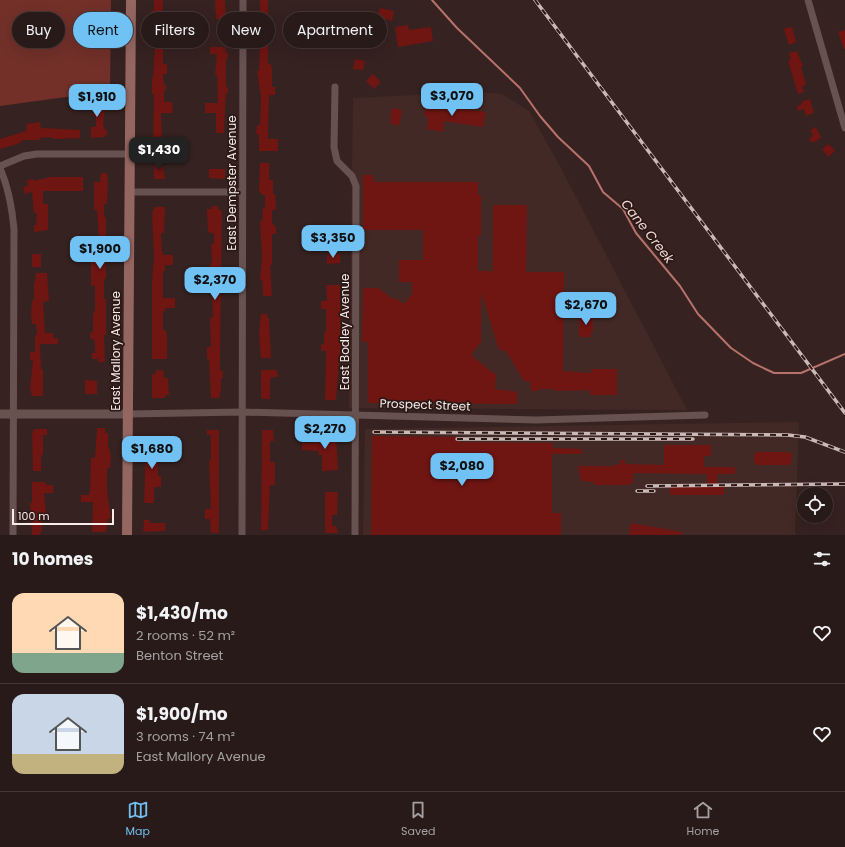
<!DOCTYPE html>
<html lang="en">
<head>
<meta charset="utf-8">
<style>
	:root { --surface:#281a18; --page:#342725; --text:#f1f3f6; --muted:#a5a1a2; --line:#443837; --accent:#70c1f4 }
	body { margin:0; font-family:Poppins,sans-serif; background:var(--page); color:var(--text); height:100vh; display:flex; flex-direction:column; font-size:15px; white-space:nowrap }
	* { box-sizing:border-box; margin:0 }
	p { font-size:13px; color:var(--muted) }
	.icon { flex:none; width:22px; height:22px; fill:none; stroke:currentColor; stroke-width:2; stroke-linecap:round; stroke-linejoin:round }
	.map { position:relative; height:535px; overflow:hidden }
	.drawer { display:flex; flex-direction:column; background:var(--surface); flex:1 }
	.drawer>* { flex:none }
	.guide { position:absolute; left:12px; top:12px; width:400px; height:36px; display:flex; gap:8px }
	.fabs { position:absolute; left:797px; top:487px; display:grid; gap:8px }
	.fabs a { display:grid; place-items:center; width:36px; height:36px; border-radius:50%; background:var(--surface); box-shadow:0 4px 16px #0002,0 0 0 1px var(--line); font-size:20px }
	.scale { position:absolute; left:12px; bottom:10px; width:102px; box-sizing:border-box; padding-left:4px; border:2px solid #f9ebe9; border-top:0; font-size:11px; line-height:14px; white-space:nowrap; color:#f9ebe9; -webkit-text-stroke:3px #2b1916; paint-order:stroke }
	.price { position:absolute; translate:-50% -34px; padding:0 9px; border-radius:8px; background:var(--accent); color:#111; font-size:13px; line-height:26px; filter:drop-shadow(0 1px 2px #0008) }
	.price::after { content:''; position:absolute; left:50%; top:24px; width:12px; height:9px; margin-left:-6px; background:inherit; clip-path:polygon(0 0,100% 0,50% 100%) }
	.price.on { background:#222; color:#fff }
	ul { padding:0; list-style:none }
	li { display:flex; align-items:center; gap:12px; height:100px; padding:0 12px }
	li+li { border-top:1px solid var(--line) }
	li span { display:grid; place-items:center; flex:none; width:112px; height:80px; border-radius:12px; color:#555 }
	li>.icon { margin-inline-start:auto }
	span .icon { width:48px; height:48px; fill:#fffc; stroke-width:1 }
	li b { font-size:17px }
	h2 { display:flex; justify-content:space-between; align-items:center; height:48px; padding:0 12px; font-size:17px }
	.pill { padding:0 14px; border-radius:18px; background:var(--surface); box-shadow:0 4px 16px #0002,0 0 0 1px var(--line); font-size:14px; line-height:36px }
	.pill.on { background:var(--accent); color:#111 }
	.tabs { display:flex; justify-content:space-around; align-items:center; height:56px; border-top:1px solid var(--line); background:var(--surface); font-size:11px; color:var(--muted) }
	.tabs a { display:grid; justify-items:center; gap:2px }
	.tabs .on { color:var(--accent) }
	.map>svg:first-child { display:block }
	.built { fill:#432925 }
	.green { fill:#723029 }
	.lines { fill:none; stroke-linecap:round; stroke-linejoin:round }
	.stream { stroke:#b6726b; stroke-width:2 }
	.building { fill:#6f1512 }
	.minor { stroke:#68524f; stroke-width:7 }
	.tertiary { stroke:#68524f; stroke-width:9 }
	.secondary { stroke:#946660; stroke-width:10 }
	.rail-casing { stroke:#c9b9b7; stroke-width:3.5 }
	.rail { stroke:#2b1916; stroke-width:2; stroke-dasharray:6; stroke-linecap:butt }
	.labels { text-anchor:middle; stroke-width:3.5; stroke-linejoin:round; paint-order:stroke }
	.street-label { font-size:12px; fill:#f9ebe9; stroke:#2b1916 }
	.water-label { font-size:13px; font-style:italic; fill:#f4d9d4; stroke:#2b1916 }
</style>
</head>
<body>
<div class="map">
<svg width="845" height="535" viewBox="0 0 845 535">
	<rect width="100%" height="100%" fill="#362220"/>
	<g class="built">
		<path d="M479 92 502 94 529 111 562 170 687 410 349 408 353 98Z"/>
		<path d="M799 422 795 534 798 535H363L365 429Z"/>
	</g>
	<path class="green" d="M0 0H111L110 91 0 106Z"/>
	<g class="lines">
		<path class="stream" d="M432 0 457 28 520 88 540 116 558 137 589 166 603 192 623 209 636 233 680 286 698 314 731 348 753 363 774 373H801L845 354"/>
	</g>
	<g class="building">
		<path d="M154 0H163L162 27 169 30V37H163V64H167V74H163L164 85H166V90H164V102H172L173 113H161L162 138H169V144H164V147H153L154 94H152V78H153L155 48 154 16H152L151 11H154Z"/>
		<path d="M215 0H225L226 19H216Z"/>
		<path d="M260 0H268V64H271L272 69V87H275V95H270L269 97 268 139H278V151H259V134H256L257 125H260L261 97 257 71H259L261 23 258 21V15H260Z"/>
		<path d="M380 8 394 11 392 21 377 17Z"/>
		<path d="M408 25 409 30 431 27 433 41 398 47 395 27Z"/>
		<path d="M792 27 796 42 789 45 784 29Z"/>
		<path d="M845 30V49H844L838 32Z"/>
		<path d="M210 47H225L226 53 228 52V58H226V87H228V93H226L224 133H216V113H205V103H218L217 75H215L217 54H210Z"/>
		<path d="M797 51 803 66 801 67 806 85 802 86 804 92 798 94 788 61 791 60 789 53Z"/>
		<path d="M355 59 365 61 363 70 353 69Z"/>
		<path d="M373 74 381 82 374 89 366 81Z"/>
		<path d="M84 99H92V101H99V104H103L105 107 103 124 105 130H107V135H105L104 137 91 138V127H96V116H93L92 108H84Z"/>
		<path d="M810 99 814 113 806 116 804 109 798 111 797 106 802 104 801 102Z"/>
		<path d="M426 103 486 112 483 127 444 121 443 132 427 129 428 117 424 116Z"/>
		<path d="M392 108 402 110 399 126 390 123Z"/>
		<path d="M40 122 41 128 80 130V138L52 139V137L39 138 40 140H22L20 143 0 149V139L26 131 27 124Z"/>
		<path d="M816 127 821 138 812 143 809 138 813 136 810 130Z"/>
		<path d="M829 144 835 151 828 157 822 149Z"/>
		<path d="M154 163H162L165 179H154Z"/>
		<path d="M260 163H269V180H273V194H275L276 207 275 210H272V223L276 227V234H272V265H270L272 296H263L262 280H260L262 257 260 221H262L263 208H265V195H261V192H259Z"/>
		<path d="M209 169H225V179L209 178Z"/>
		<path d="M101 173H107L108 181 107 204H104V217H106V241H104L106 272V279H104V299H106V335H104L105 362H98V359H92V353H95V341L90 338V333L93 332V314L95 310V286L91 285V258H95V238H99L97 210H94V182H100Z"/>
		<path d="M363 175H373L374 182H478V195H481V235H478V271H493V205H527L526 272H564L563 371 591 373V369H617V395H590V390L555 391V389H538V391H531L530 381H524L506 351 499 350 481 292V342L471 355 496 375 495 389 517 392V404L368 403V342H362L363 288H378L393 299 395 298 404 304 412 294V282H399V260H423V230H363Z"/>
		<path d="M50 177H83V191H43V204H48V230L34 232V225H36L37 213H34L32 192 25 194 23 187 28 186 27 180 34 179V181Z"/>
		<path d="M212 206H218V209L222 211 220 356V369L221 371H223V378H221V390L219 398H211L209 359H207V347H211L210 318H212L213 314 209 268 212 261 211 244H214V234L208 232 207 214V209H212Z"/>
		<path d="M154 207H165L164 233H161L162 253 164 255H173V265H165V271H163V298H175V308H165V311H163V330H166L167 338V359H152V283L154 257 152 211H154Z"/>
		<rect x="32" y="254" width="9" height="13"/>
		<path d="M327 254H340V263L327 264Z"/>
		<path d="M36 273H47L49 301H45L43 303 45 333H53V338H58V344H40L41 369H43V396H32L30 388 33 360H30V352H35V335H37L36 324H32L31 315 32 300H34V282H35Z"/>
		<path d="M326 285H340V288L341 343 336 400H325L326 351H321V344H324V333H326V309H321V301H327Z"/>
		<path d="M261 314H267V317L269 318 271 358H261L259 335Z"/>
		<path d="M579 316H593V332H591V337H579Z"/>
		<path d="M156 370H163L164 378H168L169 395H165V398H152V375L156 373Z"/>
		<path d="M261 370H277L278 377H272L270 380V399H262L261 397Z"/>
		<path d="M85 380 97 381V394H85Z"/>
		<path d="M97 428H105V433H108V447H109L111 458 110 468H107V491L111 518 108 519 106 532H92L93 502H81V495H89L90 492 91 458H95Z"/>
		<path d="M34 429H47V435H43V455H41V471H33L32 434Z"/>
		<path d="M207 430H219V533H211L210 519H205V509H211L209 460H211V435H207Z"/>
		<path d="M262 430H273L274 441H270V462H275V485H270L268 530H261Z"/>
		<path d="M316 432H336L338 470 322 471V455H318L319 451 302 450V443H317Z"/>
		<path d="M372 436 458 437V442L553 443V448L582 449V454H552V513H561V535H371Z"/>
		<path d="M152 443H163V445H167V451L158 453V476H161V487H154V503H144L146 448 147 444Z"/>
		<path d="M664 445H711V456H704V467H735V474H717V485H724V495H670V484H707V474L633 473V483H630V485H594V482L581 481 578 466H615V464H620V460H625V464L664 465Z"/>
		<path d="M756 452H789L792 454 791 463 789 465H757L754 462V455Z"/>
		<path d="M32 482H46V485H53V493H44L46 514H42V532H40V535H32L30 503H32Z"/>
		<path d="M325 492H338L337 515H332V526H336L338 533H325Z"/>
		<path d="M144 520H150V523H165V531L143 532Z"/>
		<path d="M631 523 682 532V535H629Z"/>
	</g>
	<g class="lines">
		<g class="minor">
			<path d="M808 0 845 128"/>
			<path d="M335 87 334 147 337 161 352 176 356 186 355 535"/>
			<path d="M0 166 24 156 37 154H130"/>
			<path d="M0 168C9 189 12 207 14 229L13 535"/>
			<path d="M130 192H242"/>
			<path d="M128 414 242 412 536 420 705 415"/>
			<path d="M242 535 243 0"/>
		</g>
		<path class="tertiary" d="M0 414H128"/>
		<path class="secondary" d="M127 535 131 0"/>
		<g class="rail-casing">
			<g id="rail">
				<path d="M535 0 845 413"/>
				<path d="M374 432 788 435 805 437 845 452"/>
				<path d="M457 439H693"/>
				<path d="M647 486 845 484"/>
				<path d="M637 491H654"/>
			</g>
		</g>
		<use href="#rail" class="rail"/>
	</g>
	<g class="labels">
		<g class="street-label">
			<text transform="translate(232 183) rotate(-90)" y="4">East Dempster Avenue</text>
			<text transform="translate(345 332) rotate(-90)" y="4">East Bodley Avenue</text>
			<text transform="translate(116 351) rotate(-90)" y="4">East Mallory Avenue</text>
			<text transform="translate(425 405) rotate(2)" y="4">Prospect Street</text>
		</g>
		<g class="water-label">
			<text transform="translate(648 231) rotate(52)" y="5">Cane Creek</text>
		</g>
	</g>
</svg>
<div class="fabs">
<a><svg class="icon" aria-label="locate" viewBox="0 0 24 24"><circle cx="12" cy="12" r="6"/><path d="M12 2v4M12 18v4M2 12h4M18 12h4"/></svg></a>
</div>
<div class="scale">100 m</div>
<b class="price" style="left:452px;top:117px">$3,070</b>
<b class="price" style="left:97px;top:118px">$1,910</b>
<b class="price on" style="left:159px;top:171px">$1,430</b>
<b class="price" style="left:333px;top:259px">$3,350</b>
<b class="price" style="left:100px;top:270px">$1,900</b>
<b class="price" style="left:215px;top:301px">$2,370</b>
<b class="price" style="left:586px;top:326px">$2,670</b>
<b class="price" style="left:325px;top:450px">$2,270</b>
<b class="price" style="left:152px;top:470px">$1,680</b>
<b class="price" style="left:462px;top:487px">$2,080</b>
<div class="guide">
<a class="pill">Buy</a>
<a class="pill on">Rent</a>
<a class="pill">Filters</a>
<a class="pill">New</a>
<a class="pill">Apartment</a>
</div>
</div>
<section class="drawer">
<h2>10 homes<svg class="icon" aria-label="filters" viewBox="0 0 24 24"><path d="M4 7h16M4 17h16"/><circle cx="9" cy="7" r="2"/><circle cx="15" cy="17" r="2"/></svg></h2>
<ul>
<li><span style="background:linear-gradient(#ffd9b3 75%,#7fa58c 0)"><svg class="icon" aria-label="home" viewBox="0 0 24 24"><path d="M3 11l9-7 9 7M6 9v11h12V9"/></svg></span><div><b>$1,430/mo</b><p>2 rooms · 52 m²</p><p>Benton Street</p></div><svg class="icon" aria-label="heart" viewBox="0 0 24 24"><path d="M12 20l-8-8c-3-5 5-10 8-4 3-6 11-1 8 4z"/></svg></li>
<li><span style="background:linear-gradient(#c9d6e8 75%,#c2b280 0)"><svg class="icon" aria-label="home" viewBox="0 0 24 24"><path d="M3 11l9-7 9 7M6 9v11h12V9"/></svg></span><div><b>$1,900/mo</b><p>3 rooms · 74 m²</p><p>East Mallory Avenue</p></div><svg class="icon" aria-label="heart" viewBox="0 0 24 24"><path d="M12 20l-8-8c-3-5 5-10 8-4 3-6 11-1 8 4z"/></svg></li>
</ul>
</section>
<nav class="tabs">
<a class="on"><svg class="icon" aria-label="map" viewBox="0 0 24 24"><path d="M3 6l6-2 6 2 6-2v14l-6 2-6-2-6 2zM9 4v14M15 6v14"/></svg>Map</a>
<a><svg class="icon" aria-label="saved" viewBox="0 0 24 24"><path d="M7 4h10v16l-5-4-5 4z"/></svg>Saved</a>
<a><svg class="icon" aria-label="home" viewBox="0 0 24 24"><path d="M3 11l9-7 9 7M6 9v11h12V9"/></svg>Home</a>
</nav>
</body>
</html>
